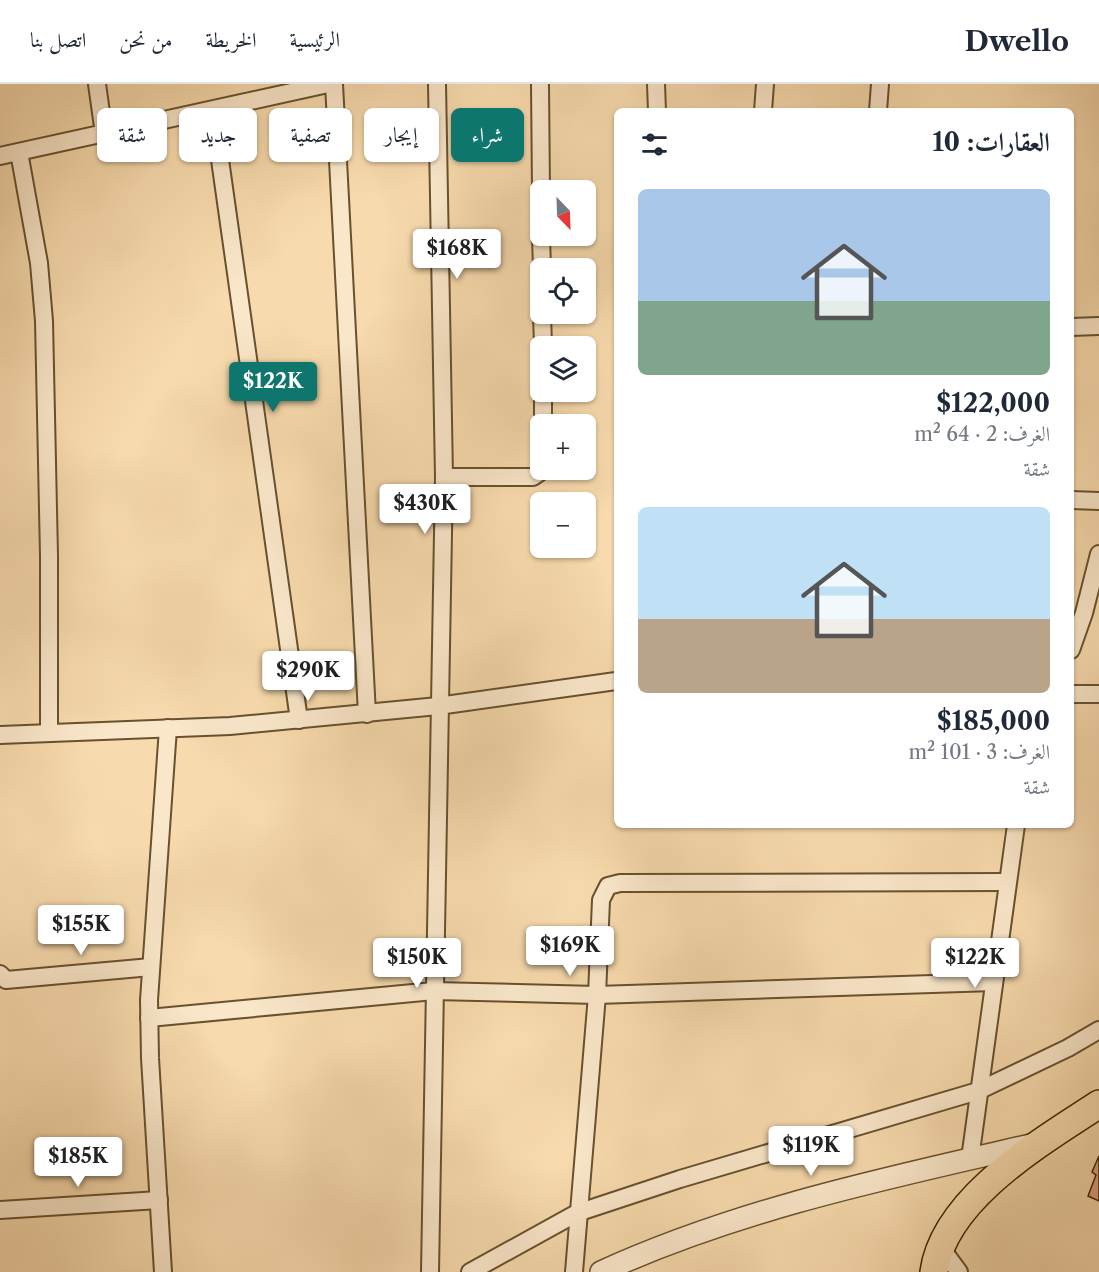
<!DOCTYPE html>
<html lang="ar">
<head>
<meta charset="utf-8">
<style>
	:root { --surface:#fff; --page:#f2f2f3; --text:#1f2937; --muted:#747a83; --line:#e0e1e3; --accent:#0f766e }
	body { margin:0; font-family:"Libre Caslon Text",Amiri,serif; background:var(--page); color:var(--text); direction:rtl; height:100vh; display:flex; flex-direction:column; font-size:22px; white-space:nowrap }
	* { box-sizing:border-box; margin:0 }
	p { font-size:20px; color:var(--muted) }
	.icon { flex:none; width:33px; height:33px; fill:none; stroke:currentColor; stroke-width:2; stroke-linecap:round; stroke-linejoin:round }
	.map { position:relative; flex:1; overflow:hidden; direction:ltr }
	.sheet { position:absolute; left:614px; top:24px; width:460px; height:720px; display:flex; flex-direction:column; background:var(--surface); border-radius:9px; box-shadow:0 2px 4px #0004; direction:rtl }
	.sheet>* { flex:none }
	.hud { position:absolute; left:18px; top:24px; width:506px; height:54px; direction:rtl; display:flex; gap:12px }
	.needle { width:39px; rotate:157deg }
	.tools { position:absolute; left:530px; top:96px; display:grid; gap:12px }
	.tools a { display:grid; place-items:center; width:66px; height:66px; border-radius:9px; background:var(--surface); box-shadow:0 2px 4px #0004; font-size:30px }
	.price { position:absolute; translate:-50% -51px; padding:0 14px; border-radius:6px; background:#fff; color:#222; font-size:20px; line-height:39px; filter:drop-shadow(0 2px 3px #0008) }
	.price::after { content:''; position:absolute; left:50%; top:36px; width:18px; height:14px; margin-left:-9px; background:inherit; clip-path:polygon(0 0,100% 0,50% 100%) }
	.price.current { background:var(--accent); color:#fff }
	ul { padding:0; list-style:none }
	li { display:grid; align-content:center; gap:12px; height:318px; padding:0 24px }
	li span { display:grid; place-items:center; height:186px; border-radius:9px; color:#555 }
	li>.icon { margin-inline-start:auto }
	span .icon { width:108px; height:108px; fill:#fffc; stroke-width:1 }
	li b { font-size:26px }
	h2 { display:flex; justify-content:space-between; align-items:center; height:72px; padding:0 24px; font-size:26px }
	.pill { padding:0 21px; border-radius:9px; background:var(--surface); box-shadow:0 2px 4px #0004; font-size:21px; line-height:54px }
	.pill.current { background:var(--accent); color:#fff }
	header { display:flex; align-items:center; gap:36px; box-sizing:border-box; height:84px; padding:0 30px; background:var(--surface); border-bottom:2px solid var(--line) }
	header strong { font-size:28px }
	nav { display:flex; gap:33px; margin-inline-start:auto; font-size:21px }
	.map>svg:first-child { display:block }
	.building { fill:#dea085; stroke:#372303; stroke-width:1.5 }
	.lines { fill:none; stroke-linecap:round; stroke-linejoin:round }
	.minor-casing { stroke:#67512e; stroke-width:20 }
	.tertiary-casing { stroke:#67512e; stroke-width:24 }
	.primary-casing { stroke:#372303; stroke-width:30 }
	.minor { stroke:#fae7ca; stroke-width:16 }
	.tertiary { stroke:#fae7ca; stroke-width:21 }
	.primary { stroke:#f7daad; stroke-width:27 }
</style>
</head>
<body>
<header>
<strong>Dwello</strong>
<nav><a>الرئيسية</a><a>الخريطة</a><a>من نحن</a><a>اتصل بنا</a></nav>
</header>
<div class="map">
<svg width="1099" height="1188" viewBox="0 0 1099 1188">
	<rect width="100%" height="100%" fill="#f7daad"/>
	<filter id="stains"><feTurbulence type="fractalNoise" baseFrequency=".00333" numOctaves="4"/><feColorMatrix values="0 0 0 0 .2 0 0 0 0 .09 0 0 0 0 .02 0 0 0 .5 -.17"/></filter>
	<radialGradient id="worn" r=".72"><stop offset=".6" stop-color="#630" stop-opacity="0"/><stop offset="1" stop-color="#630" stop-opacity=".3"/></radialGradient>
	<path class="building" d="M1099 1072V1117L1088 1112 1096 1091 1092 1088Z"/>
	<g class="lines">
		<g class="minor-casing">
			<g id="minor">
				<path d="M97 0 104 50"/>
				<path d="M334 0 367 630"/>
				<path d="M437 0 444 393"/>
				<path d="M540 0 541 106"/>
				<path d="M656 0 657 27"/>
				<path d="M213 26 299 636"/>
				<path d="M763 27 765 0"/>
				<path d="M878 27 880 0"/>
				<path d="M19 68 39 179 44 237 49 472V649"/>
				<path d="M0 72 328 0"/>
				<path d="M541 152 542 184"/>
				<path d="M542 230 543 262"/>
				<path d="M1071 243 1099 242"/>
				<path d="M543 308V340"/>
				<path d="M1071 416 1099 417"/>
				<path d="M1071 566 1084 529 1099 470"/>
				<path d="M1071 610H1099"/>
				<path d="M0 651 230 642 438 622 616 597"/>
				<path d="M0 890 6 896 151 883"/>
				<path d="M149 934 434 907 597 911 994 898"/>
				<path d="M970 1075 1016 741"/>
				<path d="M0 1126 159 1116"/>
				<path d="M942 1165 959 1188"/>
				<path d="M163 1188 150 974 149 916 168 644"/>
				<path d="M430 1188 444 393H533L543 386"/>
				<path d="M470 1188 577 1129 680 1095 978 1007 1068 964 1099 946"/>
				<path d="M574 1188 597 911 601 816 608 802 620 799 1007 798"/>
			</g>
		</g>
		<g class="tertiary-casing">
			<path id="tertiary" d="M601 1188C739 1125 887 1094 1035 1060"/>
		</g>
		<g class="primary-casing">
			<path id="primary" d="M934 1188C944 1114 1043 1057 1099 1020"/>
		</g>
		<use href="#minor" class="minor"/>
		<use href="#tertiary" class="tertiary"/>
		<use href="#primary" class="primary"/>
	</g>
	<rect width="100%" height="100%" filter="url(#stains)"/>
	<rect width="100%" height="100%" fill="url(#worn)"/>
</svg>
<div class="tools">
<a><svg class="needle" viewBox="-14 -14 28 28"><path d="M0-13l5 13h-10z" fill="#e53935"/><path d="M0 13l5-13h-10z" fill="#747a83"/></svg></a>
<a><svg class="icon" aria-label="locate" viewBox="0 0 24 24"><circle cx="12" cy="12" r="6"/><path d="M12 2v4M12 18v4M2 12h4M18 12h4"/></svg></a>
<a><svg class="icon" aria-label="layers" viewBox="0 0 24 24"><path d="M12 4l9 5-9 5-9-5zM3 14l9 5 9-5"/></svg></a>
<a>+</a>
<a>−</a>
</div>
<b class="price" style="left:457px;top:196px">$168K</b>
<b class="price current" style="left:273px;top:329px">$122K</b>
<b class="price" style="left:425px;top:451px">$430K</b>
<b class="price" style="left:308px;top:618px">$290K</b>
<b class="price" style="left:81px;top:872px">$155K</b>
<b class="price" style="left:570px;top:893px">$169K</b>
<b class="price" style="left:417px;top:905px">$150K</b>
<b class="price" style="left:975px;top:905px">$122K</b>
<b class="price" style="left:811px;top:1093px">$119K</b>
<b class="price" style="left:78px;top:1104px">$185K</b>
<div class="hud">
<a class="pill current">شراء</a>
<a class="pill">إيجار</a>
<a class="pill">تصفية</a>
<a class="pill">جديد</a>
<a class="pill">شقة</a>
</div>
<section class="sheet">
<h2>العقارات: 10<svg class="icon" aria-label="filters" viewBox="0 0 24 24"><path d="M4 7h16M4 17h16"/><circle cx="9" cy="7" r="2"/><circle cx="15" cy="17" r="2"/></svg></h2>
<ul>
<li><span style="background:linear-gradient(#a9c7e8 60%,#7fa58c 0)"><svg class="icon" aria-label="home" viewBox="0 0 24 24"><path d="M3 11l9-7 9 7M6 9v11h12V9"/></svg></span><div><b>$122,000</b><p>الغرف: 2 · 64 m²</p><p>شقة</p></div></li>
<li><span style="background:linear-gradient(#bfe0f5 60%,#b9a48a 0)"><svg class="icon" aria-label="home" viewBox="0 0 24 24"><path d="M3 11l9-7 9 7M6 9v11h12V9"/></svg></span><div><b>$185,000</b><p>الغرف: 3 · 101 m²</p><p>شقة</p></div></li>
</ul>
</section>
</div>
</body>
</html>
